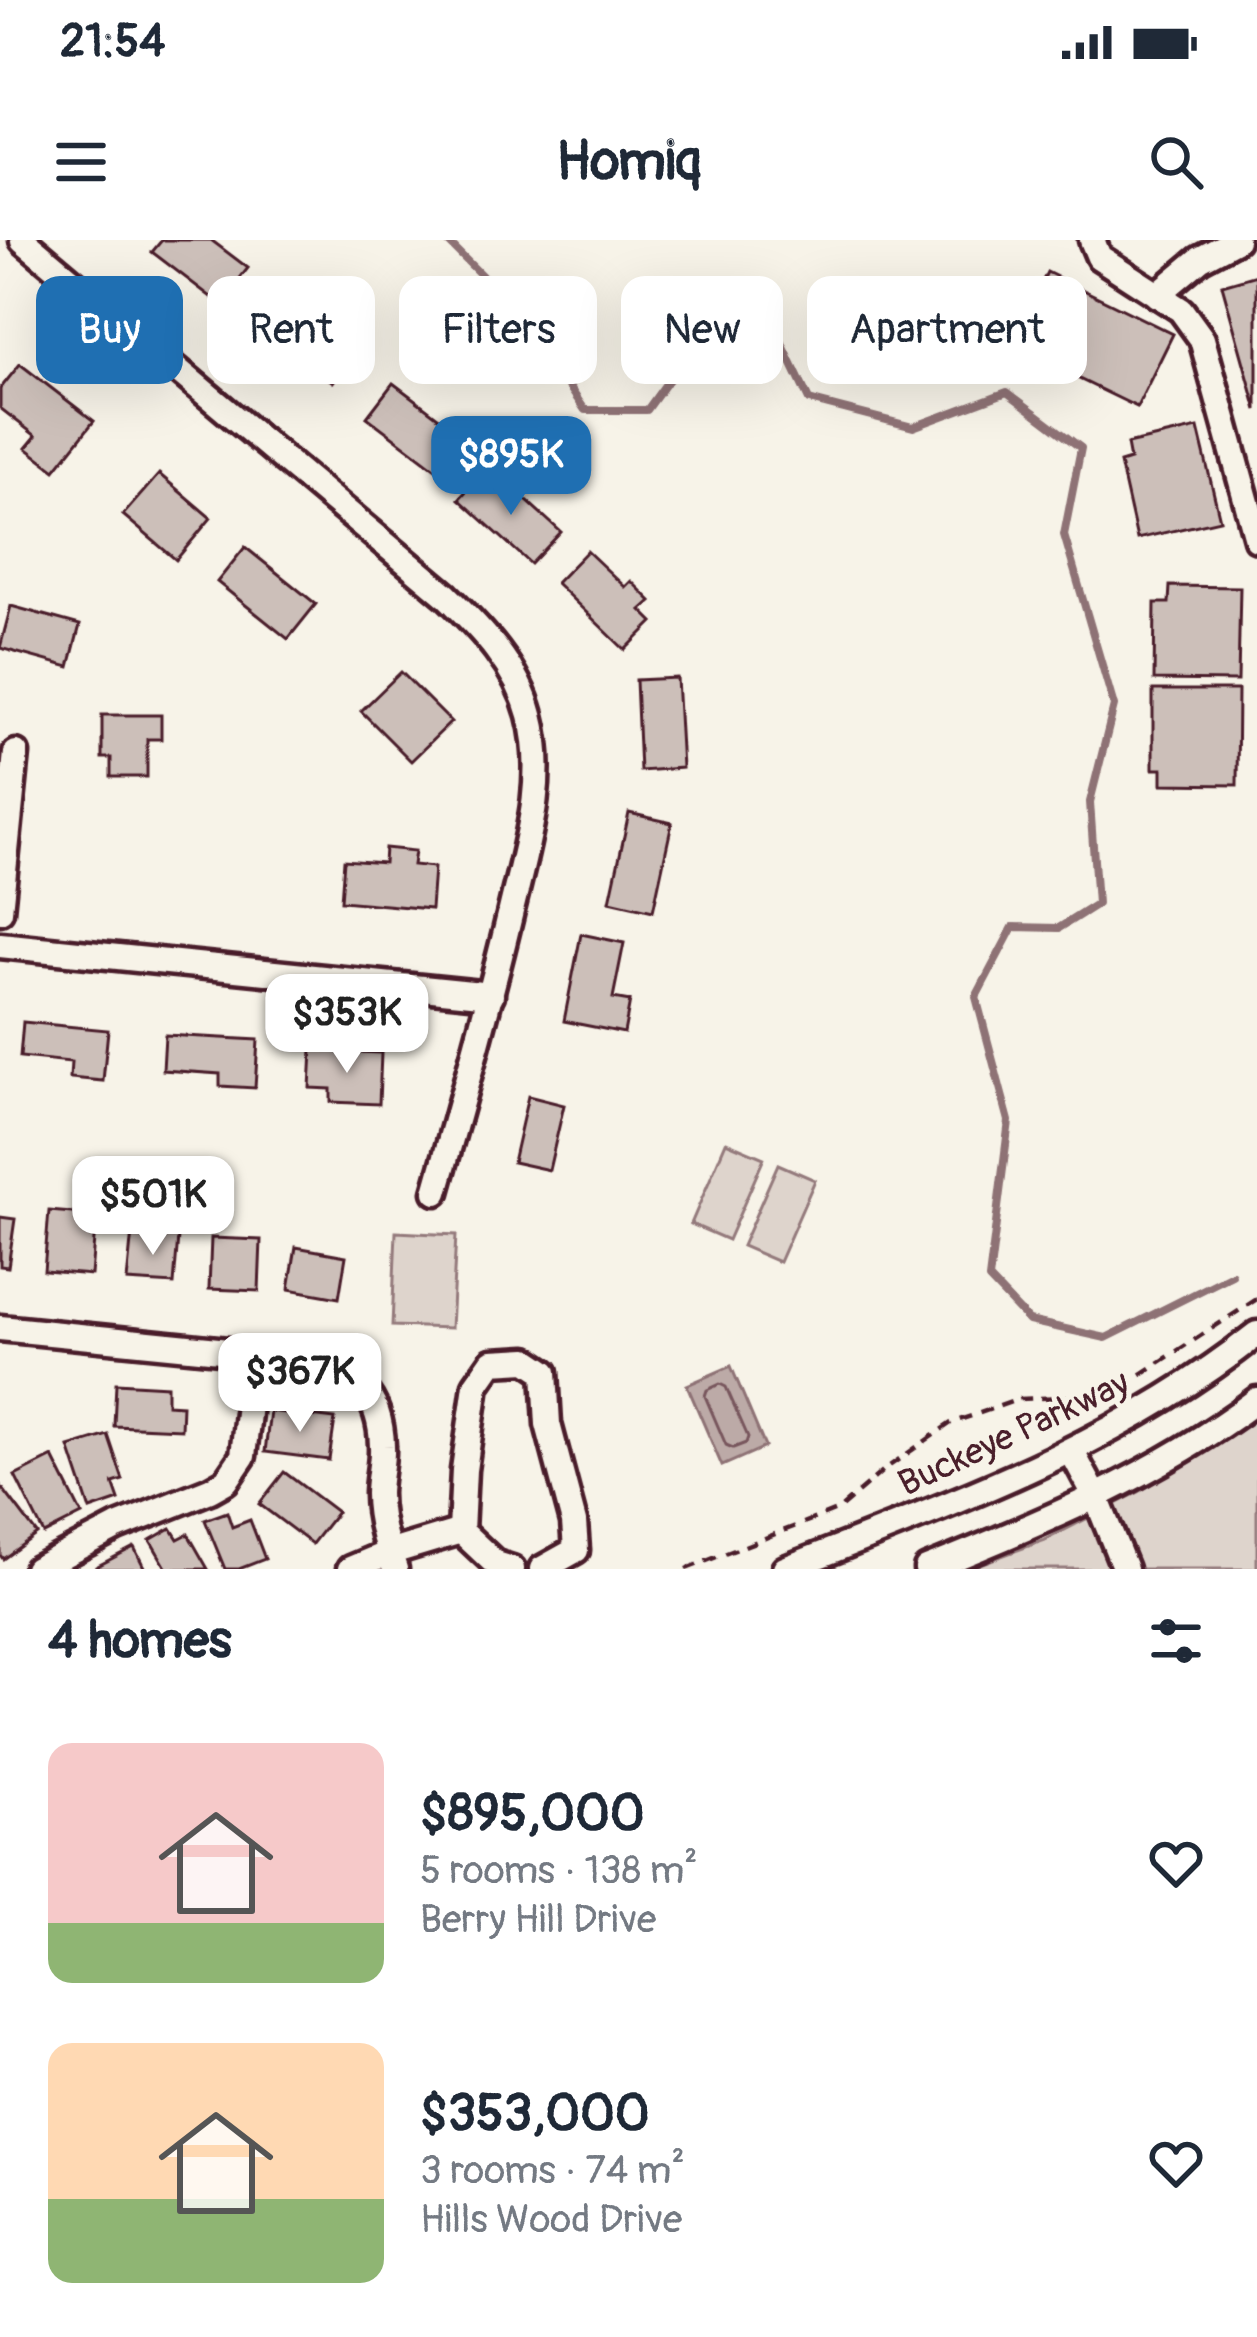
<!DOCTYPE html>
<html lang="en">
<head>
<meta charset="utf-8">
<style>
	:root { --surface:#fff; --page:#f2f2f3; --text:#1f2937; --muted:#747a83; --accent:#1f6fb2 }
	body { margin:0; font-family:Pangolin,sans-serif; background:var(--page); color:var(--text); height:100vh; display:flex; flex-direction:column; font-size:45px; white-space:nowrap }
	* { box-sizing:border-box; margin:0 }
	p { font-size:39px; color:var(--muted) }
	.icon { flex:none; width:66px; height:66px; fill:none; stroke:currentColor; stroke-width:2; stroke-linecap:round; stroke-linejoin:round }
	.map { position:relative; height:1329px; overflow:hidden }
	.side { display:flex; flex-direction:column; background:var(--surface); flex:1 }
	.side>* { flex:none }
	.hud { position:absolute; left:36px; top:36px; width:1185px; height:108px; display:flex; gap:24px }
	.price { position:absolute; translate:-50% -102px; padding:0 27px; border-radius:24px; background:#fff; color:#222; font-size:39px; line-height:78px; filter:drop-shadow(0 3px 6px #0008) }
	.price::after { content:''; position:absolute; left:50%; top:72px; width:36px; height:27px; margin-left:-18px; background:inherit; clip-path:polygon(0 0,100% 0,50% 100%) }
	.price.active { background:var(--accent); color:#fff }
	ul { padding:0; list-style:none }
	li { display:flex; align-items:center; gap:36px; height:300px; padding:0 48px }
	li span { display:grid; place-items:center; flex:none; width:336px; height:240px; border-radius:24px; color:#555 }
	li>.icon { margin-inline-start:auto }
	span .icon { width:144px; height:144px; fill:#fffc; stroke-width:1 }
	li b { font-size:51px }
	h2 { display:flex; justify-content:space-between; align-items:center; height:144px; padding:0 48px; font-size:51px }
	.chip { padding:0 42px; border-radius:24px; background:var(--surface); box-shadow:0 12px 48px #0002; font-size:42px; line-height:108px }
	.chip.active { background:var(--accent); color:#fff }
	.status { display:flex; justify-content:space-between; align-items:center; height:84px; padding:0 60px; background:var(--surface); direction:ltr }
	.status svg { height:33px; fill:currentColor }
	header { display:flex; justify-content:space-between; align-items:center; height:156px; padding:0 48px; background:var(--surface); font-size:54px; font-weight:700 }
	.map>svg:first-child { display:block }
	.green { fill:#ded4cc; stroke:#947a7c; stroke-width:3 }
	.water { fill:#bcaaa7; stroke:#8e7275; stroke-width:3 }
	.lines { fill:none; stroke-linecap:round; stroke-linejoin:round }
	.shore { stroke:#78575d; stroke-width:3 }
	.stream { stroke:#8e7275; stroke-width:8 }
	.building { fill:#ccbfb9; stroke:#4a1f2b; stroke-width:3 }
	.minor-casing { stroke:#4a1f2b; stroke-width:33 }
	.path { stroke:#4a1f2b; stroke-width:4.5; stroke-dasharray:12 9; stroke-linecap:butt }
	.minor { stroke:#f7f3e8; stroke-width:24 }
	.labels { text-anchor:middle; stroke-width:10; stroke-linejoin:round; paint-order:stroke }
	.street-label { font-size:36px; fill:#4a1f2b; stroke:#f7f3e8 }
</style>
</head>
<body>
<div class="status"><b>21:54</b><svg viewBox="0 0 49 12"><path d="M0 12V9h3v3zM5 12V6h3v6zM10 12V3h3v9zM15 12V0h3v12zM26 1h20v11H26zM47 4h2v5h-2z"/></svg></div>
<header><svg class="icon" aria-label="menu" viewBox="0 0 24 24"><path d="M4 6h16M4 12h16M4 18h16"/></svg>Homiq<svg class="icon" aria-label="search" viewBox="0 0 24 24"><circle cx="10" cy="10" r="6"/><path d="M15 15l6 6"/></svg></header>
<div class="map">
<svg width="1257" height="1329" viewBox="0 0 1257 1329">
	<rect width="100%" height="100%" fill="#f7f3e8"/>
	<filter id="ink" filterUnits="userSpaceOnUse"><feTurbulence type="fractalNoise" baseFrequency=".00833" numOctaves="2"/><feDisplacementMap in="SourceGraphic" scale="24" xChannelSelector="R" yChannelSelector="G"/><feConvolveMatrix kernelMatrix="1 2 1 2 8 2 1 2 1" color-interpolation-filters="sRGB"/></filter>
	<g filter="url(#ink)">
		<g class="green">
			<path d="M726 902 764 918 728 1000 691 984Z"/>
			<path d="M778 924 815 940 779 1022 742 1006Z"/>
			<path d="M396 992 456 995 451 1088 392 1086Z"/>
			<path d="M1257 1178V1329H966L1045 1300 1139 1252Z"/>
		</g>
		<path class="water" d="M731 1126 765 1207 722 1226 687 1145Z"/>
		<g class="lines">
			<path class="shore" d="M720 1144 726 1147 748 1197 746 1203 733 1208 726 1205 705 1156 707 1150Z"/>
			<path class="stream" d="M446 0 517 71 585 170H647L706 88 771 80 809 160 913 187 1007 152 1081 208 1064 295 1114 466 1090 562 1097 664 1059 688 1013 687 976 757 1009 881 989 1039 1029 1081 1106 1098 1232 1035"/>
		</g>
		<g class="building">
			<path d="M162 0H211L248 28 220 64 152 12Z"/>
			<path d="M1047 32 1173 94 1137 167 1011 106Z"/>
			<path d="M1257 35V170L1222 45Z"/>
			<path d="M296 65 357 109 333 142 288 109 295 99 280 88Z"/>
			<path d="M20 124 94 181 55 230 26 208 36 196 0 168V149Z"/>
			<path d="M393 143 463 196 437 230 367 177Z"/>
			<path d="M1198 188 1220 280 1137 299 1120 223 1130 220 1127 204Z"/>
			<path d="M159 234 211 278 176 320 123 275Z"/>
			<path d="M481 235 496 249 504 240 561 292 531 324 459 259Z"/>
			<path d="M245 307 316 364 288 399 217 342Z"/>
			<path d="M587 311 625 347 631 341 651 361 641 370 653 382 625 410 556 343Z"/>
			<path d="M1170 346 1240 347 1238 441 1154 440 1155 363H1169Z"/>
			<path d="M11 366 80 385 69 427 0 408Z"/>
			<path d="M401 432 451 482 411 521 361 471Z"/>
			<path d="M677 438 682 528 640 531 636 440Z"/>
			<path d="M1153 450H1238L1237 545 1162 544V529H1153Z"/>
			<path d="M102 475H161V499H147V537H111V518H102Z"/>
			<path d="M629 573 672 583 653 671 610 661Z"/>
			<path d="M385 608 415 611 413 625 434 627 431 669 341 661 344 620 384 623Z"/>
			<path d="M581 694 624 703 613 758 630 761 624 793 564 781Z"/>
			<path d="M23 782 108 790 103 841 70 838 71 822 20 817Z"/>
			<path d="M165 795 258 800 255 848 220 846V834L163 830Z"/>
			<path d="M312 810 381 813 379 864 331 862V849L310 848Z"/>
			<path d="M528 856 564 865 549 930 513 922Z"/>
			<path d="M49 971 96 975 91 1035 44 1031Z"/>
			<path d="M0 977 15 979 8 1027 0 1026Z"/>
			<path d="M132 991 178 996 174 1044 127 1041Z"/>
			<path d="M211 998 261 1000 259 1051 209 1049Z"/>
			<path d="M296 1007 346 1016 339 1058 289 1049Z"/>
			<path d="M116 1143 167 1146V1164L182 1165 181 1189 114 1186Z"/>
			<path d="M270 1171 335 1179 329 1220 265 1212Z"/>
			<path d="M108 1195 123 1240 113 1243 119 1260 90 1270 69 1207Z"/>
			<path d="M53 1217 82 1275 44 1294 15 1236Z"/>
			<path d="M284 1232 337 1272 312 1304 259 1264Z"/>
			<path d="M0 1245 37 1294 3 1319 0 1315Z"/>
			<path d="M227 1272 232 1287 250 1280 265 1319 239 1329H225L205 1280Z"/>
			<path d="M171 1288 178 1299 188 1294 208 1329H167L150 1300Z"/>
			<path d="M134 1307 145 1329H97L96 1327Z"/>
		</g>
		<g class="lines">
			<g class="minor-casing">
				<g id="minor">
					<path d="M23 0 447 356C482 390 517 426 530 475 548 542 525 610 510 675 488 768 462 860 436 952"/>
					<path d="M1092 0 1099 17 1181 70 1202 99 1257 299"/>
					<path d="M1157 55 1200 19 1236 0"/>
					<path d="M0 671 16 513"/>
					<path d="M0 705 491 755"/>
					<path d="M0 1088 309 1119C355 1132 381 1155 382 1206 383 1222 378 1238 378 1254 378 1279 386 1306 395 1329"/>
					<path d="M1072 1212 1096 1257 1125 1329"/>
					<path d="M37 1329 117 1287 210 1250 226 1241 243 1216 255 1113"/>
					<path d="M350 1329 388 1313 461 1291"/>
					<path d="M512 1329 496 1324 461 1291 464 1230 476 1145 492 1122 527 1120 545 1132 548 1184 574 1282 576 1310 542 1329"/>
					<path d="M785 1329C952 1263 1114 1207 1257 1094"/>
					<path d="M927 1329C1042 1283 1157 1235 1257 1160"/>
				</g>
			</g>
			<path class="path" d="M686 1329 839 1269 885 1229 951 1183 1020 1159 1081 1156 1134 1139 1257 1059"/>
			<use href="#minor" class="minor"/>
		</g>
	</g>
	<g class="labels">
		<g class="street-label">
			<text transform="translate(1013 1192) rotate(-25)" y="13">Buckeye Parkway</text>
		</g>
	</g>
</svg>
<b class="price active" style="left:511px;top:278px">$895K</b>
<b class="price" style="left:347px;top:836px">$353K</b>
<b class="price" style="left:153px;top:1018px">$501K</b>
<b class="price" style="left:300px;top:1195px">$367K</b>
<div class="hud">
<a class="chip active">Buy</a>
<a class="chip">Rent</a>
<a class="chip">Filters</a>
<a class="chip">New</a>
<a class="chip">Apartment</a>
</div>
</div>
<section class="side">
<h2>4 homes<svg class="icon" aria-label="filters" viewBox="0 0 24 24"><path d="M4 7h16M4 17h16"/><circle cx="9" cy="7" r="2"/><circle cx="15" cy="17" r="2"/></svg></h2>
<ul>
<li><span style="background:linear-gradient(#f6c9c9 75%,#8fb573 0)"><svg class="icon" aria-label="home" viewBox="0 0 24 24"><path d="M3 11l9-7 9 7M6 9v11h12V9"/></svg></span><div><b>$895,000</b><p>5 rooms · 138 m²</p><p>Berry Hill Drive</p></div><svg class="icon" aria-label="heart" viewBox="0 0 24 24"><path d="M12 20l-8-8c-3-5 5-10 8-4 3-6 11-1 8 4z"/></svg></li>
<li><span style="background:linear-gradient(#ffd9b3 65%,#8fb573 0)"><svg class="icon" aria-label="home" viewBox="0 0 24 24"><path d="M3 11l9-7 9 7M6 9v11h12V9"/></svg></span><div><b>$353,000</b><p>3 rooms · 74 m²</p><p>Hills Wood Drive</p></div><svg class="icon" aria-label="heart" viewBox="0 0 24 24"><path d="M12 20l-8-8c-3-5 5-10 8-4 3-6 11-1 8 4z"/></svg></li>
</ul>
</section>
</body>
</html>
